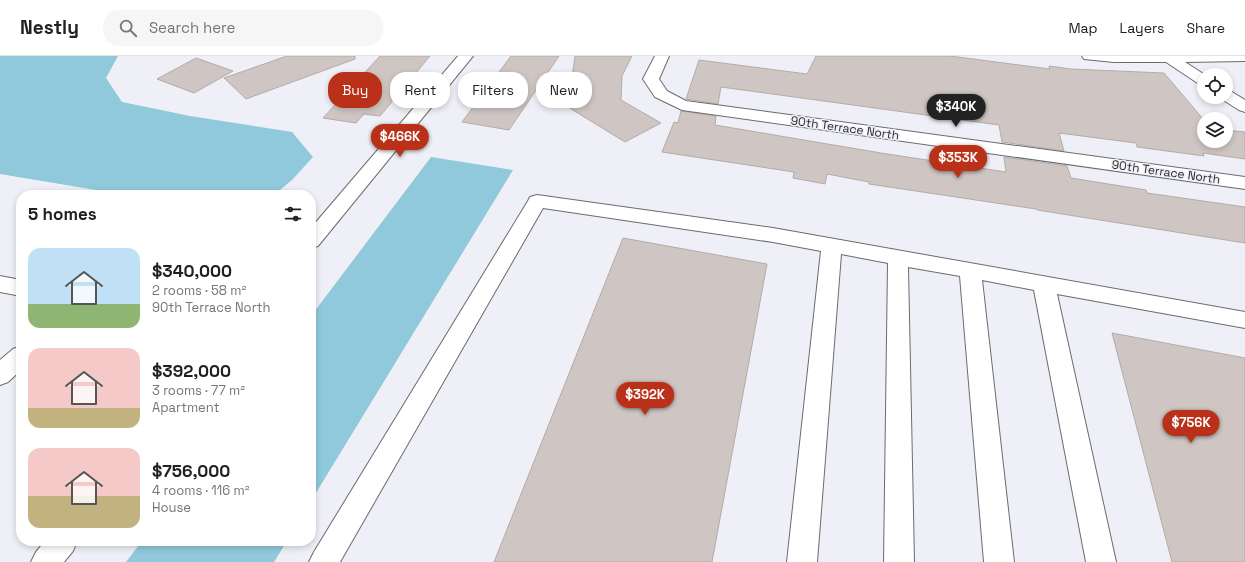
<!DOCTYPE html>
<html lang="en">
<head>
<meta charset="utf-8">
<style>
	:root { --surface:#fff; --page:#f6f6f6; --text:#202124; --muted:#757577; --line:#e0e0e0; --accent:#bb3019 }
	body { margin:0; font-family:"Space Grotesk",sans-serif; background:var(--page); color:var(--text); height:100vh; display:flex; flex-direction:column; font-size:15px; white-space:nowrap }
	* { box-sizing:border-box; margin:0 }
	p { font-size:13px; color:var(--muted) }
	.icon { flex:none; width:22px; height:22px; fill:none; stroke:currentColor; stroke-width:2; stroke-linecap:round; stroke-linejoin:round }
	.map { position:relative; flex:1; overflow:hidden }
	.sheet { position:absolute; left:16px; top:134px; width:300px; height:356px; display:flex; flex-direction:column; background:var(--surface); border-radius:16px; box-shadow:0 2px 6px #0003 }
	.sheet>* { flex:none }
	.banner { position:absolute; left:328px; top:16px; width:380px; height:36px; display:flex; gap:8px }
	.controls { position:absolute; left:1197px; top:12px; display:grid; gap:8px }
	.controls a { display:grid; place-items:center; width:36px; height:36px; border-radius:50%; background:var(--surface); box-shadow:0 2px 6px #0003; font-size:20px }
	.price { position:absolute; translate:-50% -34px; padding:0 9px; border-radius:14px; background:var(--accent); color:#fff; font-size:13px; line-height:26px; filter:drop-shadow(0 1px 2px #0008) }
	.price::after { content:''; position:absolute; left:50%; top:24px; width:12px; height:9px; margin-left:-6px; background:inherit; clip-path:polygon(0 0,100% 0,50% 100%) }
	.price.current { background:#222; color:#fff }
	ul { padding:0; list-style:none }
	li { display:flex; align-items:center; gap:12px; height:100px; padding:0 12px }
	li span { display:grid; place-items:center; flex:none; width:112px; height:80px; border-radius:12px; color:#555 }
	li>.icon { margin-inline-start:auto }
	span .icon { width:48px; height:48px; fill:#fffc; stroke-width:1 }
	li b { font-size:17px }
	h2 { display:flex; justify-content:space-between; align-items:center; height:48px; padding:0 12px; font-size:17px }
	.tag { padding:0 14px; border-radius:16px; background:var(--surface); box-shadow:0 2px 6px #0003; font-size:14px; line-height:36px }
	.tag.current { background:var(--accent); color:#fff }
	header { display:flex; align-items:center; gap:24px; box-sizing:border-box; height:56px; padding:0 20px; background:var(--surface); border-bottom:1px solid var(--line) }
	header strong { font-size:19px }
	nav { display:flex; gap:22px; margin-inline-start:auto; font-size:14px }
	.search { width:280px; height:36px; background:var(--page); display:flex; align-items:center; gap:10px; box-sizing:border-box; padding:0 14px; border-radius:16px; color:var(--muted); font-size:15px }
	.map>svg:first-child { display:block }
	.water { fill:#90c9db }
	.building { fill:#cfc6c3; stroke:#b4aba8 }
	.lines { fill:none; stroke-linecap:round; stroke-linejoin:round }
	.minor-casing { stroke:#6a6a71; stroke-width:2 }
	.minor { fill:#fff; fill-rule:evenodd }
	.labels { text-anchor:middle; stroke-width:3; stroke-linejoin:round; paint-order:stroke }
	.far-street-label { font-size:12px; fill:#29292b; stroke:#efeff7 }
</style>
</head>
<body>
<header>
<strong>Nestly</strong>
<div class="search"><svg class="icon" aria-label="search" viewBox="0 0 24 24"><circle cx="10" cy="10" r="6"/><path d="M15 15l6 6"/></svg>Search here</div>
<nav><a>Map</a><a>Layers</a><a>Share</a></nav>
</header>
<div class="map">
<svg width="1245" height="506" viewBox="0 0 1245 506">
	<rect width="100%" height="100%" fill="#efeff7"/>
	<g class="water">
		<path d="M0 0H118L106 22 122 46 190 60 292 76 313 101 292 124 274 139H126L0 118Z"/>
		<path d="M431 101 513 114 311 445V260Z"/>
		<path d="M142 485H287L274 506H126Z"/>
	</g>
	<g class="building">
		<path d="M287 0H355V3L246 43 224 22Z"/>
		<path d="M380 0H430L380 60 364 58 356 67 323 62Z"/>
		<path d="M511 0H559L509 74 462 66Z"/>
		<path d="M575 0H632L622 20 621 44 661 67 625 86 568 51Z"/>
		<path d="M816 0H950L1050 13 1049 10 1071 13 1164 17 1204 64V85H1226V74L1245 76V103L1203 97 1204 100 1137 91 1136 87 1059 77 1064 95 1002 86 999 69 721 31 718 48 686 43 699 4 807 18Z"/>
		<path d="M196 2 233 15 194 37 157 23Z"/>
		<path d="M681 55 716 60 715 69 881 97 1006 116 1004 101 1067 110 1071 122 1146 134 1147 137 1245 151V187L1037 154 1036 153 869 128V126L827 118 825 128 793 122 794 116 662 96 674 66 678 67Z"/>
		<path d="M623 182 767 208 712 506H494Z"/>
		<path d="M1112 277 1245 302V506H1172Z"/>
	</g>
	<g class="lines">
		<g class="minor-casing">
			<g id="minor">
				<path d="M458 0H473L318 190 311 192V172Z"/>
				<path d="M655 0H669L659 23 667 35 686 45 1245 121V133L682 54 655 41 643 23Z"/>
				<path d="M1082 0H1245V5L1185 6 1205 19H1204V30L1199 28 1166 6H1114L1084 3Z"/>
				<path d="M1226 34 1232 36 1245 44V56L1239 54 1220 42 1219 41H1226Z"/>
				<path d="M537 139 773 172 1245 256V272L1057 238 1116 506H1086L1034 234 982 224 1014 506H984L960 220 908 211 914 506H884L888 207 841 198 817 506H787L821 195 773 186 543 152 340 506H309L314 496 528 145 530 141Z"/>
				<path d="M0 220 21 224V240L0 236Z"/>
				<path d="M21 290V314L8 326 0 329V304L13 293Z"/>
				<path d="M45 485H77L73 495 64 506H31L36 496Z"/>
			</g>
		</g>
		<use href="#minor" class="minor"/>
	</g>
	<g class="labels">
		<g class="far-street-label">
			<text transform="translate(845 72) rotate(8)" y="4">90th Terrace North</text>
			<text transform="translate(1166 116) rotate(8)" y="4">90th Terrace North</text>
		</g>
	</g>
</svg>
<div class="controls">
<a><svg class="icon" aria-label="locate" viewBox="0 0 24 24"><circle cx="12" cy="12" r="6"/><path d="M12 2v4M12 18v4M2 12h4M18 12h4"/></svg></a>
<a><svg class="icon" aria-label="layers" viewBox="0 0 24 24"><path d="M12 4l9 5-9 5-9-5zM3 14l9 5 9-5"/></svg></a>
</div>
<b class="price current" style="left:956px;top:72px">$340K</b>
<b class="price" style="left:400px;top:102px">$466K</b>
<b class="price" style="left:958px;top:123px">$353K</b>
<b class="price" style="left:645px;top:360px">$392K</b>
<b class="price" style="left:1191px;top:388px">$756K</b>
<div class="banner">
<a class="tag current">Buy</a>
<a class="tag">Rent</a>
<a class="tag">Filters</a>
<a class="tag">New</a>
</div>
<section class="sheet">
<h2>5 homes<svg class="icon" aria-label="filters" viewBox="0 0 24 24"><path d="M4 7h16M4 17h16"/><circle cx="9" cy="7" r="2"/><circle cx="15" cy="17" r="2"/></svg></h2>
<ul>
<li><span style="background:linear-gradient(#bfe0f5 70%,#8fb573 0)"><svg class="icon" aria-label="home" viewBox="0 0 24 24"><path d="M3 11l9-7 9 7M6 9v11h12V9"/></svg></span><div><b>$340,000</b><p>2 rooms · 58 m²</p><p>90th Terrace North</p></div></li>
<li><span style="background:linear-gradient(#f6c9c9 75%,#c2b280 0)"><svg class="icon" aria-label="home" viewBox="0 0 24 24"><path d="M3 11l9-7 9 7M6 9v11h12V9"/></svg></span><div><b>$392,000</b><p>3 rooms · 77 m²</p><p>Apartment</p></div></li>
<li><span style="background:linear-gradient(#f6c9c9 60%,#c2b280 0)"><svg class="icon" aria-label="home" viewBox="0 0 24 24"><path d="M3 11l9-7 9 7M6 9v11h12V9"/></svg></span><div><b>$756,000</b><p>4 rooms · 116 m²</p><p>House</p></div></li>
</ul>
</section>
</div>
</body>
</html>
